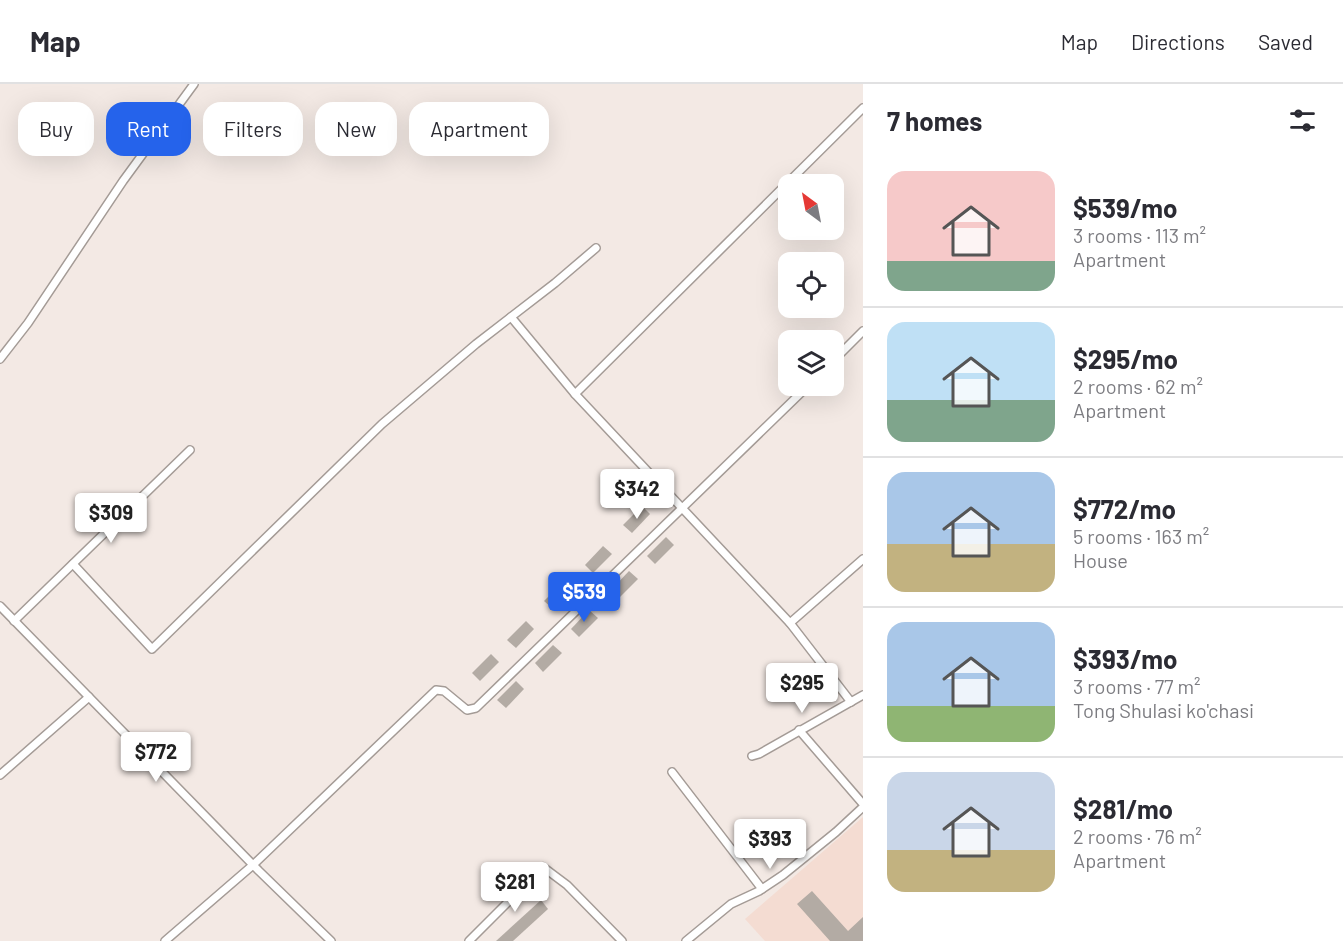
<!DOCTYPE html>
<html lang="en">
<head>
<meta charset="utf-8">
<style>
	:root { --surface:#fff; --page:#f7f7f7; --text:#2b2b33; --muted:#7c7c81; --line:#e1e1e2; --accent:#2563eb }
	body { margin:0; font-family:Barlow,sans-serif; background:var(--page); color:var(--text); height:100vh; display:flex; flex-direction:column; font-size:22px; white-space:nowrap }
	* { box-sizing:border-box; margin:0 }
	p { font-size:20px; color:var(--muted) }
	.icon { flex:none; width:33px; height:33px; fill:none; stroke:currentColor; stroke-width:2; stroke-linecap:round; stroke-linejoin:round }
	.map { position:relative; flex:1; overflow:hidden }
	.side { display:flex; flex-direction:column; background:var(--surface); width:480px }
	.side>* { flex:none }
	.top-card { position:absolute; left:18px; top:18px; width:570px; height:54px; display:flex; gap:12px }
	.needle { width:39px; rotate:328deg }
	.buttons { position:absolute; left:778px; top:90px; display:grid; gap:12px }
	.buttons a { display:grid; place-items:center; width:66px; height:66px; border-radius:12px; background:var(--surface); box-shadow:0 6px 24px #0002; font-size:30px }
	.price { position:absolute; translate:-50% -51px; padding:0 14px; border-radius:6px; background:#fff; color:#222; font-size:20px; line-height:39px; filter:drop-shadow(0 2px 3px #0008) }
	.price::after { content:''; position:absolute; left:50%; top:36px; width:18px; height:14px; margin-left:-9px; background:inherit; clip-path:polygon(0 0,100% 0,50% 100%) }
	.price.selected { background:var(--accent); color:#fff }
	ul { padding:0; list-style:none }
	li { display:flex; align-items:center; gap:18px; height:150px; padding:0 24px }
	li+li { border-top:2px solid var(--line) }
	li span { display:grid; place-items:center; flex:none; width:168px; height:120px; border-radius:18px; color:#555 }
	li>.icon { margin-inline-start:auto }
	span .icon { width:72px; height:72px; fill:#fffc; stroke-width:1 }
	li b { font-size:26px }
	h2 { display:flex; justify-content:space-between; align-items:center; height:72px; padding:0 24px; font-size:26px }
	.pill { padding:0 21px; border-radius:18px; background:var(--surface); box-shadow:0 6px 24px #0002; font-size:21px; line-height:54px }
	.pill.selected { background:var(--accent); color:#fff }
	header { display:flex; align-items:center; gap:36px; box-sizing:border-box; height:84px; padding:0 30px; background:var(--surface); border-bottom:2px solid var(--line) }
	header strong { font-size:28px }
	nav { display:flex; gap:33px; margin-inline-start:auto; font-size:21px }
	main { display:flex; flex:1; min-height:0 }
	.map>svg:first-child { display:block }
	.education { fill:#f4dcd2 }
	.building { fill:#b3aba4 }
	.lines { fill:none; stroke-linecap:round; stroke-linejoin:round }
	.minor-casing { stroke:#a49b96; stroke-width:10 }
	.minor { stroke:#fff; stroke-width:7 }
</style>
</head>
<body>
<header>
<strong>Map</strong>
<nav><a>Map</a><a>Directions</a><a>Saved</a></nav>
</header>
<main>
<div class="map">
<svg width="863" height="857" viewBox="0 0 863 857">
	<rect width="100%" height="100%" fill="#f3e9e4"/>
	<path class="education" d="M863 733V857H765L745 835Z"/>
	<g class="building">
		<path d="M642 422 650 430 632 449 623 441Z"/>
		<path d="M666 453 674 461 655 480 647 472Z"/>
		<path d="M603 462 612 470 593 489 585 481Z"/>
		<path d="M629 487 638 495 619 514 611 506Z"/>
		<path d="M563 498 571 506 553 525 544 517Z"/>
		<path d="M589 526 598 534 579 553 571 545Z"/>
		<path d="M526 537 534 545 516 564 507 556Z"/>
		<path d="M553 561 562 569 543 588 535 579Z"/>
		<path d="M491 570 499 578 480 597 472 589Z"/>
		<path d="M516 597 524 605 506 624 497 616Z"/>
		<path d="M812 807 848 847 863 833V857H830L797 820Z"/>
		<path d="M541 816 548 825 513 857H496Z"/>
	</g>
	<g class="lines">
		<g class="minor-casing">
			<g id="minor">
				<path d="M511 233 575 310 790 539 851 618"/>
				<path d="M0 275 28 239 123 97 194 0"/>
				<path d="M834 276 863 247"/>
				<path d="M575 310 863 24"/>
				<path d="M73 480 152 565 382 340 476 260 555 199 596 164"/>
				<path d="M0 522 259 787 331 857"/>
				<path d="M14 537 190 366"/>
				<path d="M790 539 863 475"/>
				<path d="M799 646 863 720"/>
				<path d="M752 672 759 670 863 611"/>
				<path d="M672 688 762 805"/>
				<path d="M0 691 89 613"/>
				<path d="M165 857 253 781 436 606 444 607 467 626 476 624 808 302"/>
				<path d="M469 857 543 783 567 801 622 857"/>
				<path d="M686 857 731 820 759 807 783 791 836 748 863 723"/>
			</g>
		</g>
		<use href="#minor" class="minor"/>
	</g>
</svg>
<div class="buttons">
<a><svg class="needle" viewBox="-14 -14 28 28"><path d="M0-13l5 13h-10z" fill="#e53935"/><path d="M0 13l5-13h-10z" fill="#7c7c81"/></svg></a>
<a><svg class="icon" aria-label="locate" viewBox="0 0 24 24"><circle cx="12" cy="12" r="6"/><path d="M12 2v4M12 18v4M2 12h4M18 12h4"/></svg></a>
<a><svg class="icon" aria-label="layers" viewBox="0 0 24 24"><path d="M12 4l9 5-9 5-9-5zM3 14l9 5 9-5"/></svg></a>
</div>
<b class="price" style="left:637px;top:436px">$342</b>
<b class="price" style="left:111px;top:460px">$309</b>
<b class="price selected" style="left:584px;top:539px">$539</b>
<b class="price" style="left:802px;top:630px">$295</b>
<b class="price" style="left:156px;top:699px">$772</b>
<b class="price" style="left:770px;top:786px">$393</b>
<b class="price" style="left:515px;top:829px">$281</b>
<div class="top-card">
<a class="pill">Buy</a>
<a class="pill selected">Rent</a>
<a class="pill">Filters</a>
<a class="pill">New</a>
<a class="pill">Apartment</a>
</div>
</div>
<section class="side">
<h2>7 homes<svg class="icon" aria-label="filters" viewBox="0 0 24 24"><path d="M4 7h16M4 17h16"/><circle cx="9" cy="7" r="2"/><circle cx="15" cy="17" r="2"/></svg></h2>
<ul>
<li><span style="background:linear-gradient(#f6c9c9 75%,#7fa58c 0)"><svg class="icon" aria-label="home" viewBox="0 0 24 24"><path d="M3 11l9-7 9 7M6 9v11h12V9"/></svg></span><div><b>$539/mo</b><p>3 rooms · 113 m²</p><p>Apartment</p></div></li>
<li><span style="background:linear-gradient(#bfe0f5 65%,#7fa58c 0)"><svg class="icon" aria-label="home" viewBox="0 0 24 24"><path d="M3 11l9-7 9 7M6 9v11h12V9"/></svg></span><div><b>$295/mo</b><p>2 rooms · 62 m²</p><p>Apartment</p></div></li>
<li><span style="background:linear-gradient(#a9c7e8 60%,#c2b280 0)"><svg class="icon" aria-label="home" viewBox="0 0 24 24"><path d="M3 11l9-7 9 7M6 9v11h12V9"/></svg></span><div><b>$772/mo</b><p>5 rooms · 163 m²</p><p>House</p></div></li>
<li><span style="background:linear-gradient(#a9c7e8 70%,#8fb573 0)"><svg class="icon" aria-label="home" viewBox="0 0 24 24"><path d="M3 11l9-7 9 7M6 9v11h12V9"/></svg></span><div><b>$393/mo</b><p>3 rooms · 77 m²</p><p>Tong Shulasi ko'chasi</p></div></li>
<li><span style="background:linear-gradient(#c9d6e8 65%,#c2b280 0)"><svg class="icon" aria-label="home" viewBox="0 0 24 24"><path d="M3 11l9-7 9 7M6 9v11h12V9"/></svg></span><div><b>$281/mo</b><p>2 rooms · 76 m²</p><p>Apartment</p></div></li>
</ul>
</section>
</main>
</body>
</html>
